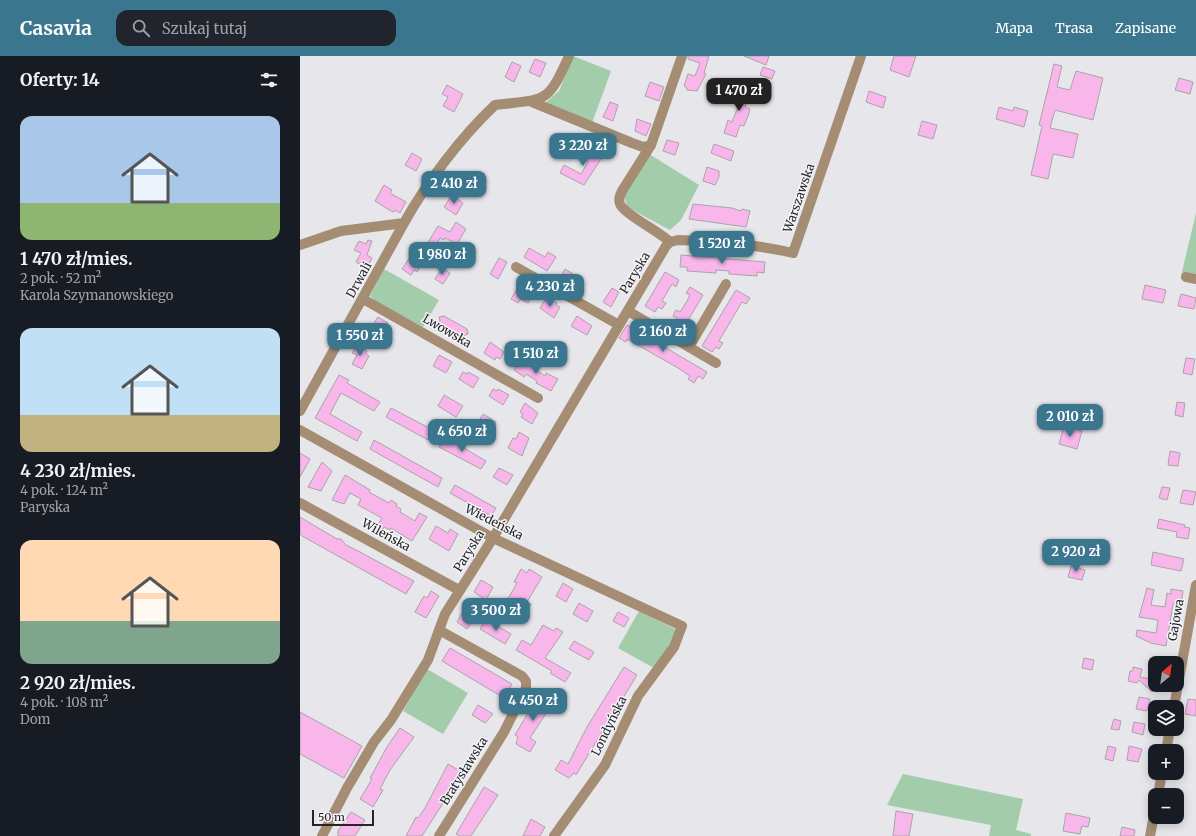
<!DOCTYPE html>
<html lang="pl">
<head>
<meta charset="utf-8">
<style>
	:root { --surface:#171b24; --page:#20242c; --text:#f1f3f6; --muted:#9ea1a6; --accent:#3a768e }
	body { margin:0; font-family:Merriweather,serif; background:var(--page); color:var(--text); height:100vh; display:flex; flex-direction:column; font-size:15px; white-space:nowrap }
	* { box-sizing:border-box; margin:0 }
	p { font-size:13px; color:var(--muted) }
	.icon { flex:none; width:22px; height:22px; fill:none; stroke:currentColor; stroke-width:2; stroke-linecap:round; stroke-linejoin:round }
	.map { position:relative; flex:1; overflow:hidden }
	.drawer { display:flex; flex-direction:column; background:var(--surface); width:300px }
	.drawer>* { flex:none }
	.needle { width:26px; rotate:29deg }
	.buttons { position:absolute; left:848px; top:600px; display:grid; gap:8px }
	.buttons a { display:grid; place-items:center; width:36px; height:36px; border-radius:8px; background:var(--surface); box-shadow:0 2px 10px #0003; font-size:20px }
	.scale { position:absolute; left:12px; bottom:10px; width:62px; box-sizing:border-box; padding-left:4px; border:2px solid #252527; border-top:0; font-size:11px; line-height:14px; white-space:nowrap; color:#252527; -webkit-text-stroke:3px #f3f3f8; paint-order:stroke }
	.price { position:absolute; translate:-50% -34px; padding:0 9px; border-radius:8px; background:var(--accent); color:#fff; font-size:13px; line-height:26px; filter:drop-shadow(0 1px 2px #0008) }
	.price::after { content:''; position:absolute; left:50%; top:24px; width:12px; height:9px; margin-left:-6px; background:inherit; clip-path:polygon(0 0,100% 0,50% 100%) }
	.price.on { background:#222; color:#fff }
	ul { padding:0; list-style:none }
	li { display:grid; align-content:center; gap:8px; height:212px; padding:0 20px }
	li span { display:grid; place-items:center; height:124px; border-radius:12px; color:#555 }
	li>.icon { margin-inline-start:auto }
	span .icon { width:72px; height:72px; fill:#fffc; stroke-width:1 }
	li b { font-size:17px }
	h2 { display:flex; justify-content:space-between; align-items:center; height:48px; padding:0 20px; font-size:17px }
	header { display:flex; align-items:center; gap:24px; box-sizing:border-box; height:56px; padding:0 20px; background:var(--accent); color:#fff }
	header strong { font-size:19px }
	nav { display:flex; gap:22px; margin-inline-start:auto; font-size:14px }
	.search { width:280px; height:36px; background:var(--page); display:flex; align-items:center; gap:10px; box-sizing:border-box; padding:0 14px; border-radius:12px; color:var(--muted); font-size:15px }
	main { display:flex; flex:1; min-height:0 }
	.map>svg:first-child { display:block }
	.grass { fill:#a2ccaa }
	.building { fill:#f9b6eb; stroke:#a9a5a8 }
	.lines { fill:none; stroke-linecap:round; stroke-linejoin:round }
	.minor { stroke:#a48d73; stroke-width:10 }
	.labels { text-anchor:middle; stroke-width:3; stroke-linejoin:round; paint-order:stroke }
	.street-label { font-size:12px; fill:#252527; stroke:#f3f3f8 }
</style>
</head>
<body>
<header>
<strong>Casavia</strong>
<div class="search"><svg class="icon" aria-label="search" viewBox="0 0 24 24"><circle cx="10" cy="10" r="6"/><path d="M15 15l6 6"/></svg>Szukaj tutaj</div>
<nav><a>Mapa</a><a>Trasa</a><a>Zapisane</a></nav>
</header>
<main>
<section class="drawer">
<h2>Oferty: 14<svg class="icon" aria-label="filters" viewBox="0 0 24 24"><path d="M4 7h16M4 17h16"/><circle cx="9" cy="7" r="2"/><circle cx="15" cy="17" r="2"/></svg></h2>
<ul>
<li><span style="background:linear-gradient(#a9c7e8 70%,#8fb573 0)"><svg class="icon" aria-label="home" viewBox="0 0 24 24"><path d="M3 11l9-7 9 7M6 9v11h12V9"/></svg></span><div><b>1 470 zł/mies.</b><p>2 pok. · 52 m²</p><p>Karola Szymanowskiego</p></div></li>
<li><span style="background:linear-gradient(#bfe0f5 70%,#c2b280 0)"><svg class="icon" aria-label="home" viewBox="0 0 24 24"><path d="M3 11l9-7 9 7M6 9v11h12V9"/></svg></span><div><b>4 230 zł/mies.</b><p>4 pok. · 124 m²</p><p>Paryska</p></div></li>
<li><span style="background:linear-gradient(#ffd9b3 65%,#7fa58c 0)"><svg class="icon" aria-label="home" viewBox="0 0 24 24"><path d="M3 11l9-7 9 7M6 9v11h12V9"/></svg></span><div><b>2 920 zł/mies.</b><p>4 pok. · 108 m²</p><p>Dom</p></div></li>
</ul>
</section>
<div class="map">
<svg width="896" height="780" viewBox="0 0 896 780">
	<rect width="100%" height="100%" fill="#e6e6eb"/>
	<g class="grass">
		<path d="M273 0 311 15 292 67 245 47 259 35Z"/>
		<path d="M349 98 399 129 381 164 370 174 327 151 324 137Z"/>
		<path d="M896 157V218L887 216 881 220Z"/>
		<path d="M84 213 139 244 123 271 78 247 70 240Z"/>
		<path d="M339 555 375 573C379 583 362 600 356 609L352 611 318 592Z"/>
		<path d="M127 613 168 637 143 678 103 655Z"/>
		<path d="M603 718 723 743 716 774 731 778V780H689L691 769 587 749Z"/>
	</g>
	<g class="building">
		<path d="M388 0H409L404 17 406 18 397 35 387 34V32L384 30 388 18 395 20 400 7 388 3Z"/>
		<path d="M444 0H469L466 9Z"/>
		<path d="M594 0H616L609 21 590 14Z"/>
		<path d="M235 3 246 7 240 21 229 16Z"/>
		<path d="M212 6 221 10 214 26 205 21Z"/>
		<path d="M754 8 762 10 757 31 770 34 776 15 803 22 793 64 755 54 750 72 778 78 773 102 753 98 748 123 731 119 742 70 739 69Z"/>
		<path d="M463 11 475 15 472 23 460 19Z"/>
		<path d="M879 22 893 26 890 38 875 34Z"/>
		<path d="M350 26 364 31 359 45 345 40Z"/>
		<path d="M438 28 451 34 445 51 450 53 448 60 444 70 440 69 436 81 424 77 428 64 432 66 441 43 434 41Z"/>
		<path d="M147 29 163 38 154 56 143 50 148 41 142 38Z"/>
		<path d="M569 35 586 41 583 52 566 46Z"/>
		<path d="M310 46 318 49 313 65 303 61Z"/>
		<path d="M699 51 713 55 714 51 728 55 724 71 696 63Z"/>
		<path d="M337 63 351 68 346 80 335 75Z"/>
		<path d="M622 65 637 69 633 83 618 79Z"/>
		<path d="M367 84 379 87 375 99 363 95Z"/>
		<path d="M284 88 290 92 287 95 301 103 284 129 260 117 264 109 281 118 288 106 278 98Z"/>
		<path d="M414 88 434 95 431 105 411 97Z"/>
		<path d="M112 97 122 103 116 115 105 109Z"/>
		<path d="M407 111 419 115V121L415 129 403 125Z"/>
		<path d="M84 129 92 134 90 137 106 146 100 157 95 154 94 156 91 155 75 145Z"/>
		<path d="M152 139 163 147 156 159 144 151Z"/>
		<path d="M393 148 432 152 441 155 442 153 450 155 446 171 389 163Z"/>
		<path d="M156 166 166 173 157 188 145 182 144 184 140 182 129 203 121 198 138 170 150 176Z"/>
		<path d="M68 184 72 185 67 199 72 202 67 212 56 206 61 197 54 194 59 185 66 188Z"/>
		<path d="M229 192 245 201 248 196 256 201 247 215 224 201Z"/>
		<path d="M113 197 124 204 117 216 114 214 111 219 102 213Z"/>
		<path d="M381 199 465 206 464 217 457 216V220L429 218V215L416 214V217L387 215V211H380Z"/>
		<path d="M199 202 207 206 198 223 190 218Z"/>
		<path d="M142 212 150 217 143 228 135 223Z"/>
		<path d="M265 213 278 221 274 229 260 222Z"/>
		<path d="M365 216 379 224 376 231 372 228 362 245 366 247 362 253 358 251 355 256 345 250Z"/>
		<path d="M220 228 235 236 228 247 221 243 218 247 211 243Z"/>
		<path d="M845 229 866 234 863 247 842 243Z"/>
		<path d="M390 231 403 239 383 273 373 267 377 262 373 260 376 254 380 256 387 245 390 239 386 237Z"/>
		<path d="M312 232 319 236 311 251 303 246Z"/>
		<path d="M436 234 450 242 446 248 442 246 439 251 419 285 423 287 419 293 416 291 412 296 402 290Z"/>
		<path d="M881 238 896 242 894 253 878 250Z"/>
		<path d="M246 242 257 247 256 249 260 251 254 262 240 252Z"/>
		<path d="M144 260 167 273 168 278 165 279 162 285 137 271 140 265 139 261Z"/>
		<path d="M277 260 292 270 287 279 271 270Z"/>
		<path d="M78 261 88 267 79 286 66 278Z"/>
		<path d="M327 269 407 316 403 323 398 320 394 327 388 323 390 320 378 312 327 283 326 286 319 282Z"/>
		<path d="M190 286 204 296 200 303 196 301 195 304 184 297Z"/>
		<path d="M57 289 67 295 66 298 69 300 62 313 52 308 57 299 52 297Z"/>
		<path d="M139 299 152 306 146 317 133 310Z"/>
		<path d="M886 302 895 303 892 319 883 317Z"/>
		<path d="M220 303 245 320 246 317 258 323 251 335 236 327 237 325 226 318 224 321 214 314Z"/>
		<path d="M163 316 167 318 168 316 179 322 173 332 159 323Z"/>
		<path d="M39 319 49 324 47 327 80 346 74 355 41 337 30 358 62 376 57 385 15 362Z"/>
		<path d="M193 333 197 335 198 333 209 339 203 349 189 340Z"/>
		<path d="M144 339 163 350 156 361 138 350Z"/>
		<path d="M877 346 885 347 883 361 875 359Z"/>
		<path d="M225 347 238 357 232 368 221 361 223 358 220 356Z"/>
		<path d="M91 352 133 374 128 384 86 361Z"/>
		<path d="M183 358 196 366 189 378 176 370Z"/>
		<path d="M764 370 782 375 777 393 759 388Z"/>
		<path d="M219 376 229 382 222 400 208 392 213 382 216 383Z"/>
		<path d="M145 381 186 405 181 413 139 391Z"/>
		<path d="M74 384 142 422 138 431 70 393Z"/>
		<path d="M870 395 880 397 878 410 868 409Z"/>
		<path d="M0 397 10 403 0 421Z"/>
		<path d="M22 406 32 415 21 435 8 431Z"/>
		<path d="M199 412 213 419 207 429 193 421Z"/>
		<path d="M45 419 70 434 69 436 89 447 91 444 97 448 96 450 101 453 100 456 115 465 119 457 127 461 112 485 91 472 90 474 84 471 83 473 77 470 82 462 58 449 61 443 50 437 44 448 32 444Z"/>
		<path d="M155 429 196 452 191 460 150 437Z"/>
		<path d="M862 431 870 432 867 444 859 442Z"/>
		<path d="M883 434 896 436 893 449 880 447Z"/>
		<path d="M0 461 37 483H41L46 489 58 495 114 525 106 538 2 480 0 478Z"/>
		<path d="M859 463 885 469 884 471 890 472 888 483 876 481 877 476 857 472Z"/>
		<path d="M136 470 148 477 150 473 158 478 149 495 129 483Z"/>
		<path d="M853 496 884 503 881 515 851 509Z"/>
		<path d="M771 510 785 514 782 524 768 521Z"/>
		<path d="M221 513 227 517 229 513 242 521 227 546 231 548 222 564 202 553 217 527 214 526Z"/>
		<path d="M181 524 193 531 186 544 174 536Z"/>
		<path d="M263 527 273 533 266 546 256 540Z"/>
		<path d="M847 532 854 534 851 549 865 551 867 537 871 538V533L883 535 881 549 873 548 866 590 851 587 836 580 837 574 856 577 858 564 839 561Z"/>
		<path d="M131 535 139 540 126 562 115 556 124 540 127 542Z"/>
		<path d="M279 547 293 555 287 566 273 558Z"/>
		<path d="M163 555 171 559 168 563 172 566 167 573 157 566Z"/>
		<path d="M318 556 329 562 324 571 313 565Z"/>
		<path d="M186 563 211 578 205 588 180 573Z"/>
		<path d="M243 569 254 575 256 572 263 576 245 602 271 617 265 626 250 617 252 615 216 594 222 584 231 589Z"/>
		<path d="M274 585 294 596 289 604 269 593Z"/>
		<path d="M150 592 212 628 204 642 142 605Z"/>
		<path d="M784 602 794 604 792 614 782 612Z"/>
		<path d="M324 611 337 619 276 719 274 717 269 722 255 714 261 704 268 708 287 671Z"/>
		<path d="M833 611 842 613 840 621 855 624V632H853L852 636 839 624 837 627 828 625 830 615H833Z"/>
		<path d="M240 637 254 645 230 682 236 686 230 696 216 688 218 681 215 679Z"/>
		<path d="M839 641 850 643 847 655 836 653Z"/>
		<path d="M888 643 896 644V660L885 658Z"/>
		<path d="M178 649 193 658 185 667 172 659Z"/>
		<path d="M0 656 62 690 44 722 0 698Z"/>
		<path d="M814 663 821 665 819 674 811 673Z"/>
		<path d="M834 666 845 668 843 679 832 676Z"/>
		<path d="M100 672 114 681 90 714 80 733 83 734 73 751 60 743 72 723 70 722 87 691Z"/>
		<path d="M808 690 816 692 813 705 805 703Z"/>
		<path d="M829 690 842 693 838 706 827 704Z"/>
		<path d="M148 708 162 716 156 727 122 780H106L116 761 118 762 125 752Z"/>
		<path d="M184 731 198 739 171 780H160L156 778Z"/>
		<path d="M596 755 613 758 609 780H593Z"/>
		<path d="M51 756 65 764 55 780H38V775Z"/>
		<path d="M766 757 790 762 788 771 782 770 780 778 763 775Z"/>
		<path d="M231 763 245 771 240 780H223Z"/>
		<path d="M822 771 835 774 834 780H820Z"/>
	</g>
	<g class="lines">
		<g class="minor">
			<path d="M232 46 332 87 343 91 351 89 382 0"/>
			<path d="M351 89 322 135C320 139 318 143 320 148 324 158 360 176 370 186"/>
			<path d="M370 186 378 184C417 185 454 188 493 197L561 0"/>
			<path d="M0 189 41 175 104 167C127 126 161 81 195 49 246 43 247 49 269 0"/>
			<path d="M216 211 319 269"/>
			<path d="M886 221 896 223"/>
			<path d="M63 243 238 342"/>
			<path d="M328 255 416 307"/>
			<path d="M389 291 426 228"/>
			<path d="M0 355 104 167"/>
			<path d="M0 374 193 482 382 570 374 591 338 640 305 709 254 780"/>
			<path d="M0 447 159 534"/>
			<path d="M139 574 222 620 226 625V632L204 676 139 780"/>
			<path d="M874 651 896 529"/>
			<path d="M866 695 870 673"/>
			<path d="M858 739 862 717"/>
			<path d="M22 780 47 732 74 686 91 664 128 604 145 558 193 482 366 190 370 186"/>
			<path d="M850 780 855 754"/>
		</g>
	</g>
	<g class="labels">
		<g class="street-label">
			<text transform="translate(499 142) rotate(-71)" y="4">Warszawska</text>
			<text transform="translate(335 217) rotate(-59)" y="4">Paryska</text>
			<text transform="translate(59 224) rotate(-61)" y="4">Drwali</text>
			<text transform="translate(147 275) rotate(30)" y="4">Lwowska</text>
			<text transform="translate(194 466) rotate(27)" y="4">Wiedeńska</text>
			<text transform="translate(86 479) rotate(29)" y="4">Wileńska</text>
			<text transform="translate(169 495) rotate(-58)" y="4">Paryska</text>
			<text transform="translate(876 564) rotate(-80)" y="4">Gajowa</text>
			<text transform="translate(309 670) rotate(-64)" y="4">Londyńska</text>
			<text transform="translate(164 715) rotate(-58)" y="4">Bratysławska</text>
		</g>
	</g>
</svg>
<div class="buttons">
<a><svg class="needle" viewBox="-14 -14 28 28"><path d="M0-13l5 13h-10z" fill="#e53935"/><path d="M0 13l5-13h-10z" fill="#9ea1a6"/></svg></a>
<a><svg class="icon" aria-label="layers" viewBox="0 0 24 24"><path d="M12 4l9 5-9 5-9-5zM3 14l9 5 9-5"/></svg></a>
<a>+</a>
<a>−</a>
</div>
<div class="scale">50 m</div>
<b class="price on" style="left:439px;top:56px">1 470 zł</b>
<b class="price" style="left:283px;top:111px">3 220 zł</b>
<b class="price" style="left:154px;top:149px">2 410 zł</b>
<b class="price" style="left:422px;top:209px">1 520 zł</b>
<b class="price" style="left:142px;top:220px">1 980 zł</b>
<b class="price" style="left:250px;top:252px">4 230 zł</b>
<b class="price" style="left:363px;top:297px">2 160 zł</b>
<b class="price" style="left:60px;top:301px">1 550 zł</b>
<b class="price" style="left:236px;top:319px">1 510 zł</b>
<b class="price" style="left:770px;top:382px">2 010 zł</b>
<b class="price" style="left:162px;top:397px">4 650 zł</b>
<b class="price" style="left:776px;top:517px">2 920 zł</b>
<b class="price" style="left:196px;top:576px">3 500 zł</b>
<b class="price" style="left:233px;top:666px">4 450 zł</b>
</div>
</main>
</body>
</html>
